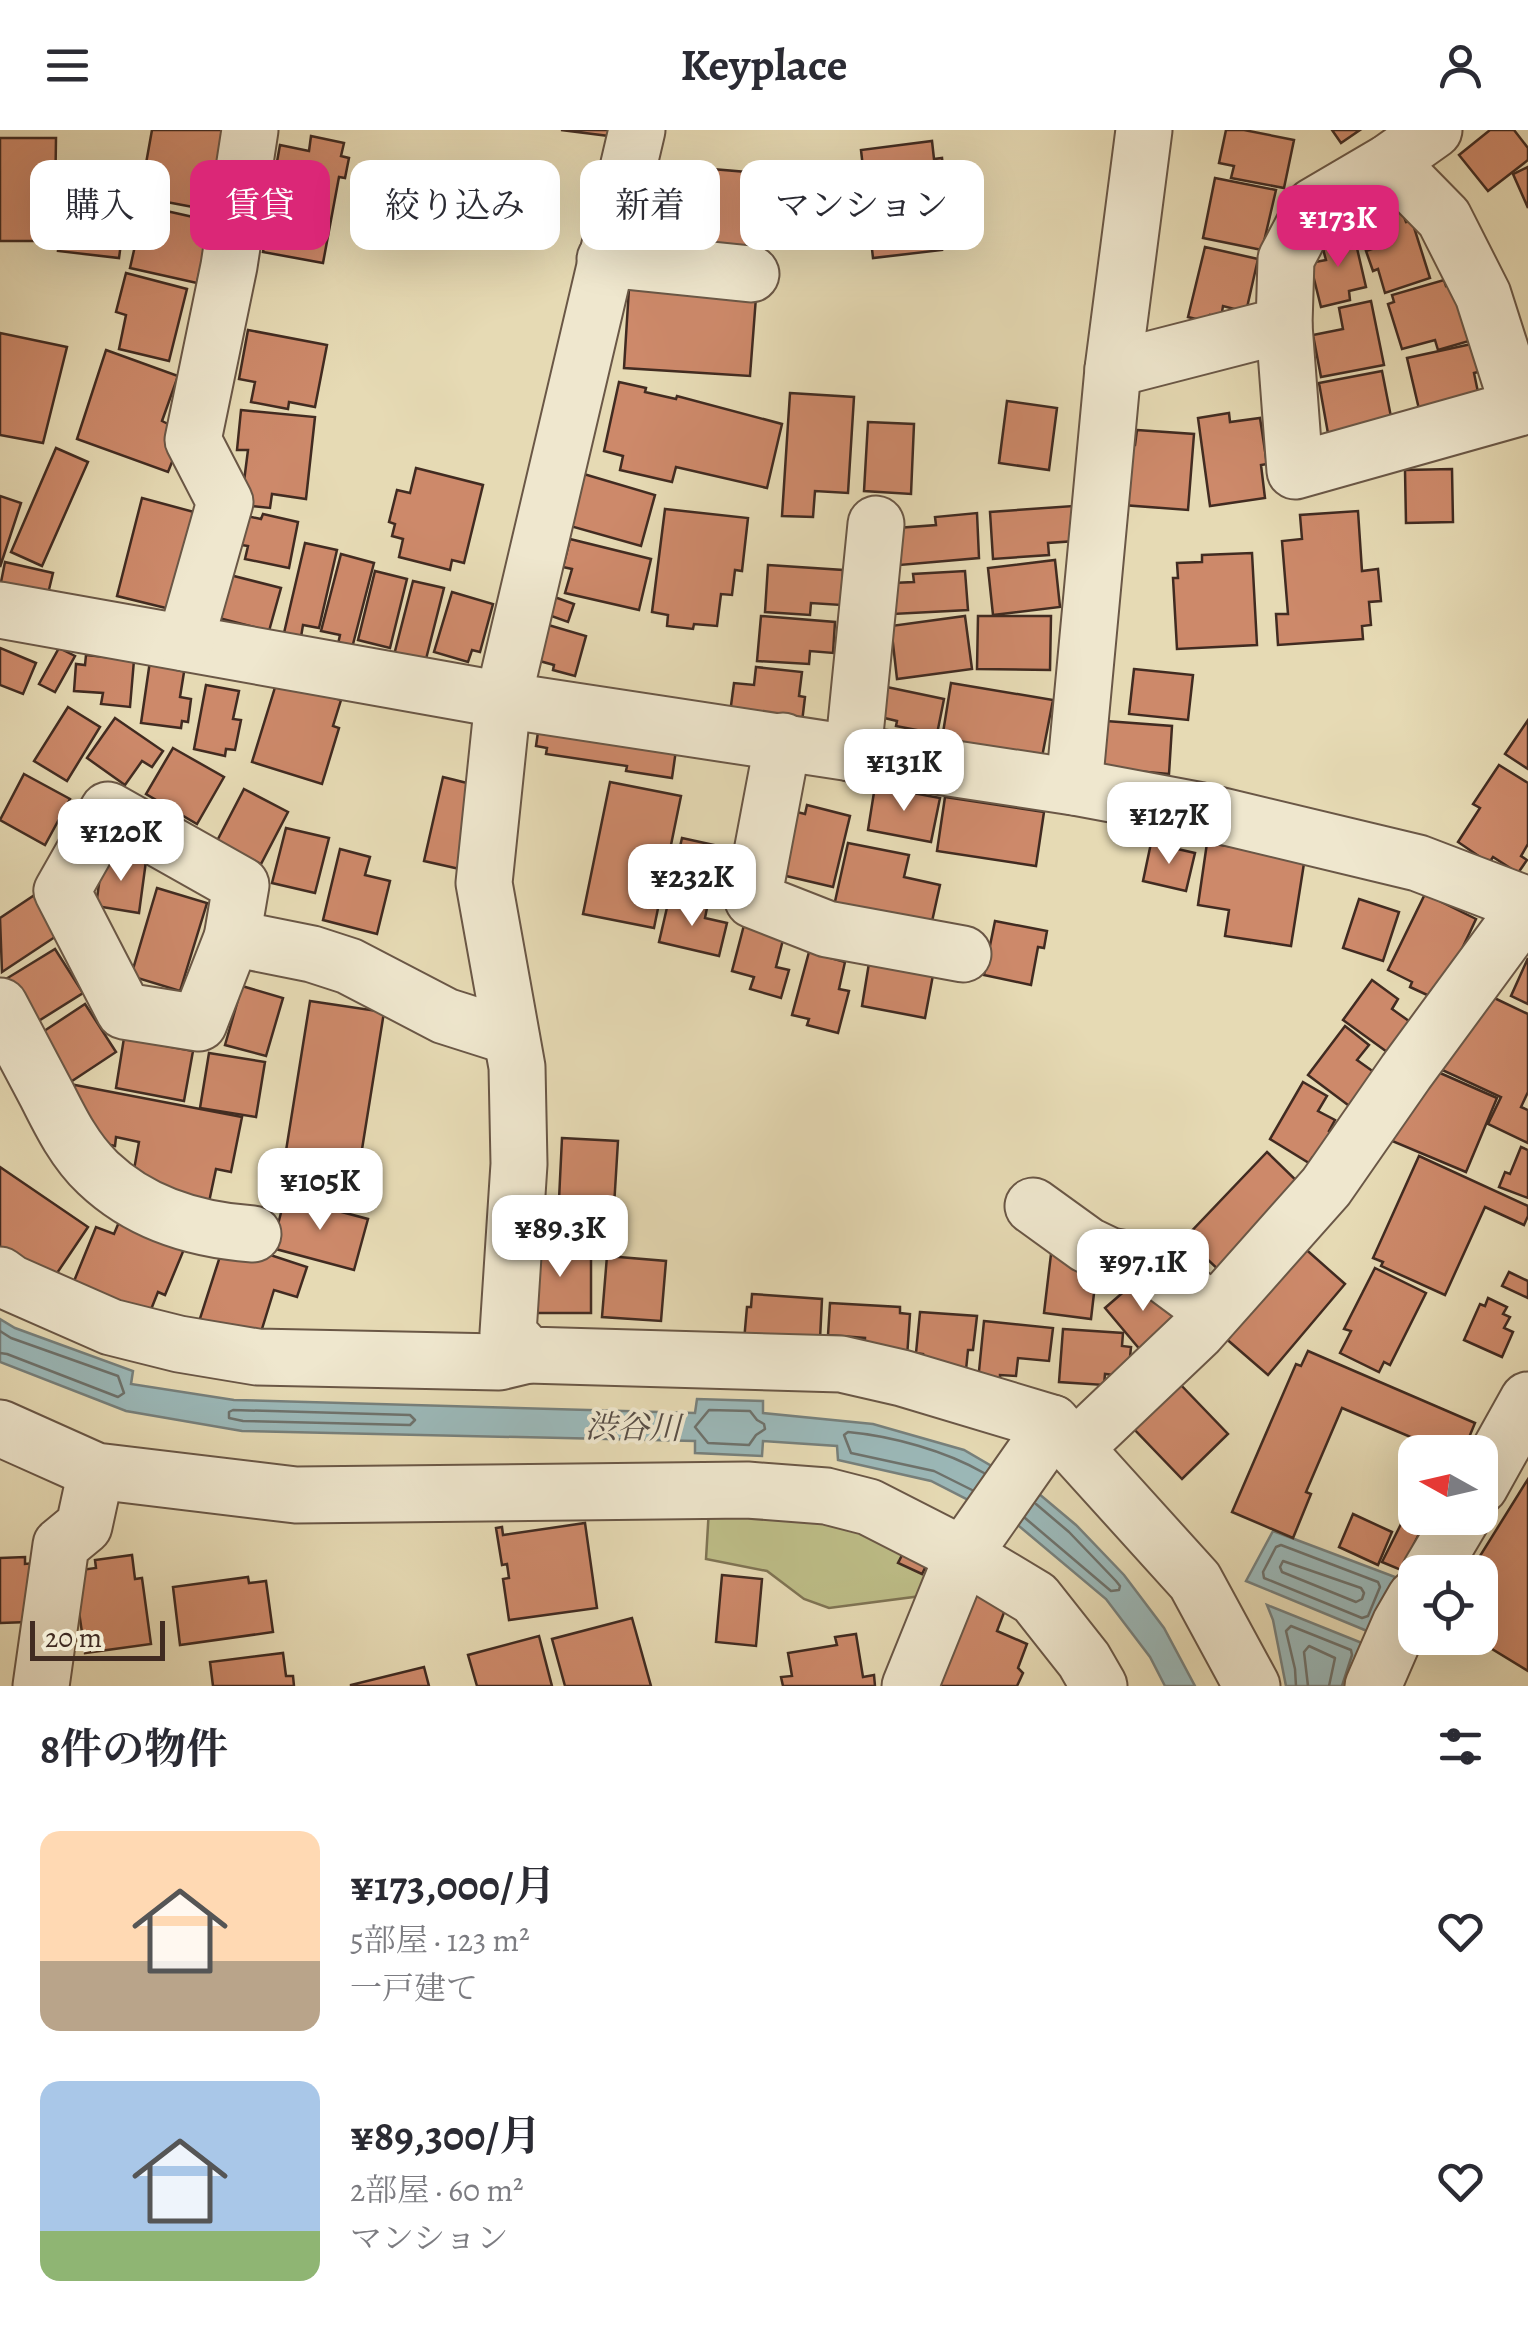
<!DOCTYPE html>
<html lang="ja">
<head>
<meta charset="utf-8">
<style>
	:root { --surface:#fff; --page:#f2f2f3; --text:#2b2b33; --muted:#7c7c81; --accent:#db2777 }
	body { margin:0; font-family:Alegreya,"Noto Serif JP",serif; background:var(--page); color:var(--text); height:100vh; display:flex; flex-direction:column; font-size:38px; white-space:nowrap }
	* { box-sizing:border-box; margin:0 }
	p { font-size:32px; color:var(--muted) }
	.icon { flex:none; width:55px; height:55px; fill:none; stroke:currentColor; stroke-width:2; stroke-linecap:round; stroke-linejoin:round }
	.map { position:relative; height:1556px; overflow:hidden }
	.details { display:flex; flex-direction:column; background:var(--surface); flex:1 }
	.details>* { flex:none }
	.hud { position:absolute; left:30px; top:30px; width:1000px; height:90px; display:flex; gap:20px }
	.needle { width:65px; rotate:278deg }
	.tools { position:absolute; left:1398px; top:1305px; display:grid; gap:20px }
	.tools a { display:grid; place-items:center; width:100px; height:100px; border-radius:20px; background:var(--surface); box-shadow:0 10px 40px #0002; font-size:50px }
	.scale { position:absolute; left:30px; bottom:25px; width:135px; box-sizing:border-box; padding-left:10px; border:5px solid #412b21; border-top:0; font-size:28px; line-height:35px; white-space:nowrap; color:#412b21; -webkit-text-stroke:8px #efe7ce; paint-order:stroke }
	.price { position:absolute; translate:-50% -85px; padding:0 22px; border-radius:20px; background:#fff; color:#222; font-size:32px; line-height:65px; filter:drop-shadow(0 2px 5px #0008) }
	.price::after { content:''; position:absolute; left:50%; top:60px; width:30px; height:22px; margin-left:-15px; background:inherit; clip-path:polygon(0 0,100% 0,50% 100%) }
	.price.active { background:var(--accent); color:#fff }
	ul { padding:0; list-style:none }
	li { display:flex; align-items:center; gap:30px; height:250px; padding:0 40px }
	li span { display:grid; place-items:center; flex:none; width:280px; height:200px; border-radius:20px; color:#555 }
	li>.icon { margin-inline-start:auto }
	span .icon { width:120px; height:120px; fill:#fffc; stroke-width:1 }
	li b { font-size:42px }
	h2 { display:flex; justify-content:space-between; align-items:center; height:120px; padding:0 40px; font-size:42px }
	.tag { padding:0 35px; border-radius:20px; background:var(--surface); box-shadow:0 10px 40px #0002; font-size:35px; line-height:90px }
	.tag.active { background:var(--accent); color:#fff }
	header { display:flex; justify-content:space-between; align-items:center; height:130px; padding:0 40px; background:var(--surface); font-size:45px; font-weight:700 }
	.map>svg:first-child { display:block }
	.green { fill:#bdbd87; stroke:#7f7454; stroke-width:2.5 }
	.water { fill:#9bb8b8; stroke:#77807c; stroke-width:2.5 }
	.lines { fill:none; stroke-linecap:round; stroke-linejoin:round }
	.shore { stroke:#6e726c; stroke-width:2.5 }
	.building { fill:#cd896a; stroke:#412b21; stroke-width:2.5 }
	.minor-casing { stroke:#6a5746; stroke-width:59 }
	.minor { stroke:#efe7ce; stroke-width:55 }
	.labels { text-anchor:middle; stroke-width:8; stroke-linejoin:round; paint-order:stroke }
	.water-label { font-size:32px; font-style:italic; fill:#584e47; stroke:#efe7ce }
</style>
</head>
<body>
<header><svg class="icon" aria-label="menu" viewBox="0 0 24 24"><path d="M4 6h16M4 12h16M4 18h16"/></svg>Keyplace<svg class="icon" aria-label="person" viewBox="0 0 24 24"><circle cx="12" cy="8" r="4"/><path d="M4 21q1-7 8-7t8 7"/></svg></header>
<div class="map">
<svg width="1528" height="1556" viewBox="0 0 1528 1556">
	<rect width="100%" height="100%" fill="#e6dab4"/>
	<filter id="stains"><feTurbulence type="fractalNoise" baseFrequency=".002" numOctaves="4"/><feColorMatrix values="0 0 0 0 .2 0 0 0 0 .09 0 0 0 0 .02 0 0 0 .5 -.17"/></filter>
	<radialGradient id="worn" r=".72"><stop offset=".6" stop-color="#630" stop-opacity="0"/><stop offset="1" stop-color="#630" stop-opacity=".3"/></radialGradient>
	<path class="green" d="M709 1378H812L947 1423 921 1466 829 1478 804 1469 767 1441 706 1429Z"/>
	<g class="water">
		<path d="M0 1189 15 1198 133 1241 131 1254 234 1270 695 1283 697 1269 763 1271V1283L873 1294 964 1320 1038 1363 1076 1395 1124 1445 1164 1498 1195 1556H1165L1150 1527 1106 1469 1019 1396 931 1351 838 1330 837 1316 763 1311 762 1326 695 1323V1311L242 1301 126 1281 0 1232Z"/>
		<path d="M1273 1401 1395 1447 1372 1503 1246 1451Z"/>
		<path d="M1267 1475 1367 1515 1350 1556H1286L1273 1490Z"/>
	</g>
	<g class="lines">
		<g class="shore">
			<path d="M0 1201 11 1208 118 1246 124 1263 118 1267 7 1224 0 1223"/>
			<path d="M233 1280 410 1285 415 1290 410 1295 243 1291 229 1288V1282Z"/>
			<path d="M709 1280 750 1281 757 1290 764 1294 765 1299 756 1305 749 1315 708 1313 695 1297Z"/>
			<path d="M972 1360 934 1341 851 1323 844 1305 848 1302C892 1306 946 1321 984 1343"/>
			<path d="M1025 1388 1111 1461 1119 1460 1120 1456 1116 1451 1069 1402 1036 1374"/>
			<path d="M1281 1415 1378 1452 1380 1457 1368 1486 1362 1488 1264 1448 1263 1442 1276 1417Z"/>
			<path d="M1283 1431 1361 1458 1364 1463 1362 1469 1356 1472 1282 1442 1280 1437Z"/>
			<path d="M1296 1556 1295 1539 1286 1501 1291 1496 1351 1520 1352 1525 1342 1556"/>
			<path d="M1308 1556 1304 1522 1309 1516 1335 1528 1329 1556"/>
		</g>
	</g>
	<g class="building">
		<path d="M152 0H229L222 41 200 37 193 77 140 67Z"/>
		<path d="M561 0H617V7Z"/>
		<path d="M1226 0H1244L1294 10 1284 58 1231 48 1234 36 1219 33Z"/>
		<path d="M1332 0H1360L1341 13Z"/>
		<path d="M1490 0H1514L1528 18V30L1488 61 1459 25Z"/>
		<path d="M311 6 344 13 341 26 349 28 345 48 339 47 323 133 263 122 268 93 258 91 266 53 273 54 280 15 309 21Z"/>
		<path d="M0 8H56L55 76H46V111H0Z"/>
		<path d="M932 11 934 29 942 28 946 66 935 67 942 120 873 128 861 20Z"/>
		<path d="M654 34 758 43 752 120 647 111Z"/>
		<path d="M1528 37V78L1513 44Z"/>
		<path d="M1215 48 1276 60 1262 120 1203 108Z"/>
		<path d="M63 76 125 84 119 128 58 121Z"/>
		<path d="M144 76 211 91 197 153 130 138Z"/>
		<path d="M1401 78 1406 92 1412 91 1430 148 1385 163 1378 139 1373 141 1366 121 1378 117 1370 88Z"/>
		<path d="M1353 101 1366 157 1349 161 1350 170 1321 177 1310 133 1326 130 1320 108Z"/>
		<path d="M1205 117 1258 129 1246 182 1223 176 1221 188 1210 185 1208 192 1188 187Z"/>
		<path d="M126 143 187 159 169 231 119 219 126 185 116 182Z"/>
		<path d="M1444 150 1446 156 1452 155 1469 211 1438 220 1435 210 1402 219 1388 174 1394 172 1392 165Z"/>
		<path d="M629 158 756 167 750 246 624 238Z"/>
		<path d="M1371 171 1384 235 1321 247 1313 205 1343 199 1339 178Z"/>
		<path d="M248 200 327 215 315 277 289 272 288 279 251 272 255 252 239 249Z"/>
		<path d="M0 203 67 217 43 313 0 305Z"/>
		<path d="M1476 213 1482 241 1474 243 1479 267 1419 279 1407 228Z"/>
		<path d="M106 220 178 246 162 291 184 302 168 342 77 309Z"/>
		<path d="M1382 241 1393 297 1329 309 1319 253Z"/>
		<path d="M619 252 646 258 645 262 676 269 677 266 782 294 767 358 676 337 672 352 620 340 623 326 604 321Z"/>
		<path d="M790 263 854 267 848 363 815 361 813 387 782 386Z"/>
		<path d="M1007 271 1057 278 1049 340 999 333Z"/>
		<path d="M241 280 315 287 306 369 272 364 270 378 241 375 248 320H237Z"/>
		<path d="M1229 283 1230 292 1260 288 1267 334 1261 335 1265 368 1210 376 1198 288Z"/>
		<path d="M868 292 914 294 911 364 864 361Z"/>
		<path d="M1137 300 1194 304 1188 380 1123 375 1128 315H1135Z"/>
		<path d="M56 318 88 332 42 436 11 422Z"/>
		<path d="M416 338 483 355 464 433 452 430 450 440 399 427 403 409 392 406 395 394 389 392 397 360 410 363Z"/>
		<path d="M1452 339 1453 392 1406 393 1405 340Z"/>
		<path d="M577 342 655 365 641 416 563 394Z"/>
		<path d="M0 366 21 373 0 437Z"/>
		<path d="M142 368 205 385 178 481 117 466Z"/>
		<path d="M1073 376 1075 411 1048 413 1049 425 993 429 990 382Z"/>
		<path d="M665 379 748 388 742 441 735 440 732 465 721 464 717 496 694 494 693 499 667 496 668 485 652 482Z"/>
		<path d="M1358 381 1362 441 1378 439 1381 471 1369 472 1371 495 1362 496 1363 509 1278 515 1276 484H1288L1282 411 1302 409 1300 385Z"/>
		<path d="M977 383 979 428 900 435 897 398 936 395 935 387Z"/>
		<path d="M263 384 298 392 289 438 245 429 248 416 235 414 242 385 261 389Z"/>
		<path d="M570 409 651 429 639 480 565 463 572 439 563 437Z"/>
		<path d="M305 413 337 420 319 498 303 495 301 507 284 503Z"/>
		<path d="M1252 423 1257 515 1177 519 1173 448H1178L1177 433 1202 432V425Z"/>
		<path d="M341 424 374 433 352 518 338 514 340 505 321 501Z"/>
		<path d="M1055 430 1060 477 993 485 988 438Z"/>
		<path d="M5 432 53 443 46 472 0 457Z"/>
		<path d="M768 435 843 440 841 475 811 473 810 485 765 482Z"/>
		<path d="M375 441 407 449 390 518 358 510Z"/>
		<path d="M965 441 968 480 893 484 892 453 914 452 913 444Z"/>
		<path d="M226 444 281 458 269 501 215 487Z"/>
		<path d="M413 451 444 458 425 533 394 525Z"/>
		<path d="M452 462 493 474 480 522 472 520 468 532 434 522Z"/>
		<path d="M549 465 574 474 568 492 543 483Z"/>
		<path d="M761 486 835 492 833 523 810 521 809 534 757 531Z"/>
		<path d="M965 486 972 539 897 549 891 496Z"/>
		<path d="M978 486H1051L1050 540 977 539Z"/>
		<path d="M545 494 586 506 575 546 553 540 554 535 536 530Z"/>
		<path d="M0 518 36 533 23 564 0 555Z"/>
		<path d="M59 518 75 526 55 562 39 554Z"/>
		<path d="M86 525 134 530 130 577 101 574 103 563 74 561 76 534 85 535Z"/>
		<path d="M150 531 185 536 180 567 191 569 188 592 182 591 181 598 141 593Z"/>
		<path d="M756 537 802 542 799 566 805 567 802 592 730 583 734 553 754 555Z"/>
		<path d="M1134 539 1193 545 1188 590 1129 584Z"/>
		<path d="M277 551 341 570 333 596 339 598 322 654 252 632Z"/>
		<path d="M951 553 1053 570 1042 627 942 609Z"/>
		<path d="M206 555 239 561 233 589 241 590 235 620 226 619 225 626 194 619Z"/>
		<path d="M882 556 944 569 937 604 896 596 897 591 876 586Z"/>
		<path d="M68 577 100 597 67 651 34 631Z"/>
		<path d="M115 588 163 621 152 637 142 631 125 655 87 628Z"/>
		<path d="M1528 590V639L1505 624Z"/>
		<path d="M1106 591 1172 596 1169 644 1103 638Z"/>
		<path d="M539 595 676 620 672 648 626 641 627 636 546 624 547 618 536 616Z"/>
		<path d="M173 618 224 647 197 694 146 664Z"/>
		<path d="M1499 635 1528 653V714L1521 726 1527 730 1518 743 1493 727 1489 733 1458 712 1480 678 1473 674Z"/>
		<path d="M24 644 70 669 45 715 0 690Z"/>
		<path d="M443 647 483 657 464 740 424 731Z"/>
		<path d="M610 652 681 666 654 798 583 784Z"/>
		<path d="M875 656 940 668 931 712 868 700Z"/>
		<path d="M244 659 288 682 261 734 217 711Z"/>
		<path d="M945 667 1044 682 1036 736 937 721Z"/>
		<path d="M807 675 850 686 833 757 782 745 797 682 805 684Z"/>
		<path d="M286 698 329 708 315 763 272 753Z"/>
		<path d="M682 708 732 719 726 750 719 748 714 775 669 765Z"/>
		<path d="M848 713 909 725 904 747 940 755 931 796 834 776Z"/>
		<path d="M1151 713 1195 723 1186 761 1143 751Z"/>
		<path d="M1207 713 1305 727 1291 816 1225 806 1229 780 1198 775Z"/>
		<path d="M340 719 370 727 365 745 390 751 377 804 323 790Z"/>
		<path d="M103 724 146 731 139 783 96 776Z"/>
		<path d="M157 758 207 773 180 861 131 846Z"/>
		<path d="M36 764 61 803 2 842 0 788Z"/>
		<path d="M1425 764 1476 789 1438 870 1410 857 1412 852 1388 840Z"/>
		<path d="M669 769 707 778 705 788 727 793 719 826 659 812Z"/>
		<path d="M1359 769 1399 782 1383 831 1343 818Z"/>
		<path d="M995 791 1047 801 1044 818 1038 817 1031 855 984 845Z"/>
		<path d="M744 795 784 806 776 837 789 840 781 868 750 859 754 847 732 841Z"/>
		<path d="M55 819 83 863 29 897 1 852Z"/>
		<path d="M809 822 845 832 839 859 849 861 838 903 807 895 809 889 792 885Z"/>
		<path d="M1528 828V874L1511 866Z"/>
		<path d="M869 833 933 845 925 888 862 876Z"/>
		<path d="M1372 850 1398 869 1392 879 1416 896 1394 927 1343 890Z"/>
		<path d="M242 856 283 868 266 926 225 915Z"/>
		<path d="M1488 865 1528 884V962L1521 977 1528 980V1013L1488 994 1501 967 1440 939Z"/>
		<path d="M310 871 384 882 359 1038 285 1027Z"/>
		<path d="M85 874 116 922 66 955 35 907Z"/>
		<path d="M1345 896 1369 915 1357 930 1378 945 1352 978 1308 945Z"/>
		<path d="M124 908 193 921 184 971 116 958Z"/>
		<path d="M209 923 265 932 256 987 200 978Z"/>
		<path d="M1431 939 1497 968 1466 1042 1385 1008Z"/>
		<path d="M1303 952 1327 966 1318 981 1335 990 1329 1001 1336 1005 1319 1033 1312 1028 1309 1033 1270 1009Z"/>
		<path d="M75 955 242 987 231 1042 216 1039 209 1072 131 1056 139 1012 116 1007 115 1016 83 1009 69 984Z"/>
		<path d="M562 1008 618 1011 613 1093 558 1090Z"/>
		<path d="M1521 1017 1528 1020V1068L1499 1057 1505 1042 1510 1044Z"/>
		<path d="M1267 1022 1302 1056 1224 1145 1185 1108Z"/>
		<path d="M1419 1026 1528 1076V1086L1524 1095 1485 1077 1445 1165 1381 1136 1383 1132 1373 1128Z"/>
		<path d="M0 1037 88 1097 47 1158 0 1127Z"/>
		<path d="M285 1067 368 1089 354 1140 272 1118Z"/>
		<path d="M122 1085 187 1112 165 1165 158 1162 144 1197 70 1161 96 1097 114 1104Z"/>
		<path d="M1301 1115 1345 1154 1268 1245 1223 1206Z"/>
		<path d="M223 1117H246L307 1137 297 1167 274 1160 257 1215 195 1204Z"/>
		<rect x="530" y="1117" width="61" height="66"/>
		<path d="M1051 1124 1098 1129 1091 1189 1044 1183Z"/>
		<path d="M607 1126 666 1131 661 1191 602 1187Z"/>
		<path d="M1375 1138 1426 1163 1390 1235 1384 1232 1379 1242 1340 1223 1351 1201 1344 1199Z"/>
		<path d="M1509 1142 1528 1151V1168L1502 1156Z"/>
		<path d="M1143 1145 1180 1191 1142 1222 1105 1178Z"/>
		<path d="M752 1164 822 1169 820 1209 744 1211 747 1177H751Z"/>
		<path d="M1488 1168 1507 1177 1503 1184 1510 1187 1504 1198 1513 1202 1502 1227 1464 1210 1480 1174 1485 1176Z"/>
		<path d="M830 1173 900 1177V1183L910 1184 907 1227 864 1224 865 1208 828 1205Z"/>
		<path d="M920 1182 977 1186 973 1220H968L966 1240 922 1236 923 1224 916 1223Z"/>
		<path d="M984 1191 1053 1198 1049 1231 1018 1228 1016 1246 1000 1245V1253L978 1251Z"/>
		<path d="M1063 1199 1123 1203 1122 1216 1131 1217 1129 1237 1122 1246 1105 1244 1104 1255 1059 1252Z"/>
		<path d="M1308 1221 1475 1293 1463 1322H1446L1342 1278 1306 1362 1311 1364 1293 1408 1232 1382 1296 1234 1301 1236Z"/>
		<path d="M1178 1252 1228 1304 1182 1349 1132 1297Z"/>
		<path d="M1528 1349V1541L1474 1508H1480V1442H1470Z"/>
		<path d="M1415 1366V1388H1427L1401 1440 1382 1432Z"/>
		<path d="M1353 1384 1392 1402 1378 1435 1339 1417Z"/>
		<path d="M585 1393 597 1478 509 1490 503 1449 509 1448 507 1434 502 1435 496 1398 502 1397 503 1405Z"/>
		<path d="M910 1410 933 1422 922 1444 898 1433Z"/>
		<path d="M132 1425 135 1449 142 1448 151 1514 85 1523 73 1441 96 1438 95 1430Z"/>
		<path d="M25 1427V1434L36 1433 28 1492 0 1493V1428Z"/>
		<path d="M722 1445 762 1449 756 1516 716 1512Z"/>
		<path d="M248 1447 249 1453 266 1451 273 1502 180 1515 173 1457Z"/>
		<path d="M967 1454 1008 1472 997 1501 1027 1514 1018 1538 1023 1543 1017 1556H925Z"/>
		<path d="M632 1488 651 1556H565L552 1509Z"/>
		<path d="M856 1504 863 1547 874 1545 875 1556H783L781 1547 792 1546 788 1523 837 1515 835 1507Z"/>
		<path d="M539 1506 552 1556H477L468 1525Z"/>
		<path d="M283 1523 286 1546H293L294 1556H213L210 1532Z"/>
		<path d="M424 1537 429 1556H351V1555Z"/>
	</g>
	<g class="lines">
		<g class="minor-casing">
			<g id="minor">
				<path d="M637 0 503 570 484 753 517 937 519 1034 508 1203 528 1225 841 1234 902 1248 1052 1293 1195 1451 1252 1556"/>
				<path d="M605 129 751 144"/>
				<path d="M1284 195 1295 341 1519 278 1483 165 1444 88 1389 32"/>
				<path d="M1113 239 1284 195 1286 129 1314 76 1389 32 1434 0"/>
				<path d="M0 480 503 570 1074 657 1197 680 1418 733 1528 775"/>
				<path d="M185 513 225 372 193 310 229 136 250 0"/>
				<path d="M783 611 753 770 827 799 963 824"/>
				<path d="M853 624 876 394"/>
				<path d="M1074 657 1113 239 1144 0"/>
				<path d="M108 680 241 755 232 808 199 893 124 881 62 761Z"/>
				<path d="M232 808 312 824 349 836 445 886 511 907"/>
				<path d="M0 876C16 906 31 935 47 965 61 993 75 1021 98 1043 141 1084 196 1100 253 1104"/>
				<path d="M1033 1076 1087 1115 1110 1126 1148 1133 1214 1182"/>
				<path d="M0 1145 11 1153 111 1197 179 1214 257 1227 499 1232 528 1225"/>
				<path d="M0 1298 96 1341 296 1365 747 1360 826 1366 869 1377 963 1425 1035 1468 1084 1530 1099 1556"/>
				<path d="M1076 1317 1198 1201 1326 1057 1406 942 1528 776"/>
				<path d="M1480 1356 1528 1270"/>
				<path d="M1430 1442 1462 1388"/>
				<path d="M41 1556 61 1415 84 1396 96 1341"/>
				<path d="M910 1556 963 1425 1040 1315 1052 1293"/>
				<path d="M1373 1556 1400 1494 1415 1468"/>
			</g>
		</g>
		<use href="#minor" class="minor"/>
	</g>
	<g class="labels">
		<g class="water-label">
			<text transform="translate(633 1297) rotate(1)" y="11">渋谷川</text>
		</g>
	</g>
	<rect width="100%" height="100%" filter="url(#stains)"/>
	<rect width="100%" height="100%" fill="url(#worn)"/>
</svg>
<div class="tools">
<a><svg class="needle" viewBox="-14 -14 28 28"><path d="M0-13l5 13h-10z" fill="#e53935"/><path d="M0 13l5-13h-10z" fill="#7c7c81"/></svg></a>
<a><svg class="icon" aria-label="locate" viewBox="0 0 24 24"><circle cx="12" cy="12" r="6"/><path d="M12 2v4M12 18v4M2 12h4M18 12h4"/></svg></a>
</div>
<div class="scale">20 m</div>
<b class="price active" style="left:1338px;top:140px">¥173K</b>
<b class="price" style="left:904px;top:684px">¥131K</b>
<b class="price" style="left:1169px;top:737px">¥127K</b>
<b class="price" style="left:121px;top:754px">¥120K</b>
<b class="price" style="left:692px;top:799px">¥232K</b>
<b class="price" style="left:320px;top:1103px">¥105K</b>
<b class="price" style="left:560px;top:1150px">¥89.3K</b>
<b class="price" style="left:1143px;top:1184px">¥97.1K</b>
<div class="hud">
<a class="tag">購入</a>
<a class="tag active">賃貸</a>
<a class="tag">絞り込み</a>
<a class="tag">新着</a>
<a class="tag">マンション</a>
</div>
</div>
<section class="details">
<h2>8件の物件<svg class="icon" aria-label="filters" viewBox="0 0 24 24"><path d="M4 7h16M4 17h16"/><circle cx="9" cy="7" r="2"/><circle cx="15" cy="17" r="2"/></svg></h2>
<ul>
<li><span style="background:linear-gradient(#ffd9b3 65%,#b9a48a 0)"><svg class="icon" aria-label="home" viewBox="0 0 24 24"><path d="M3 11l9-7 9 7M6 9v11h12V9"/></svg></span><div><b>¥173,000/月</b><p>5部屋 · 123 m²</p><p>一戸建て</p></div><svg class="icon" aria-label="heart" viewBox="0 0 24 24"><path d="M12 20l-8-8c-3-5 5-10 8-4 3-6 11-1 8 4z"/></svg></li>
<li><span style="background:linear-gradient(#a9c7e8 75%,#8fb573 0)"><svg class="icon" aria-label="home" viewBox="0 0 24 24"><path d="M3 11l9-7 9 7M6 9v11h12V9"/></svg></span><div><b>¥89,300/月</b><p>2部屋 · 60 m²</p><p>マンション</p></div><svg class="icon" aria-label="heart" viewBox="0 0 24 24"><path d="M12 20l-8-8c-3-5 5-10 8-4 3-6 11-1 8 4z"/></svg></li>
</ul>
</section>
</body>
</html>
